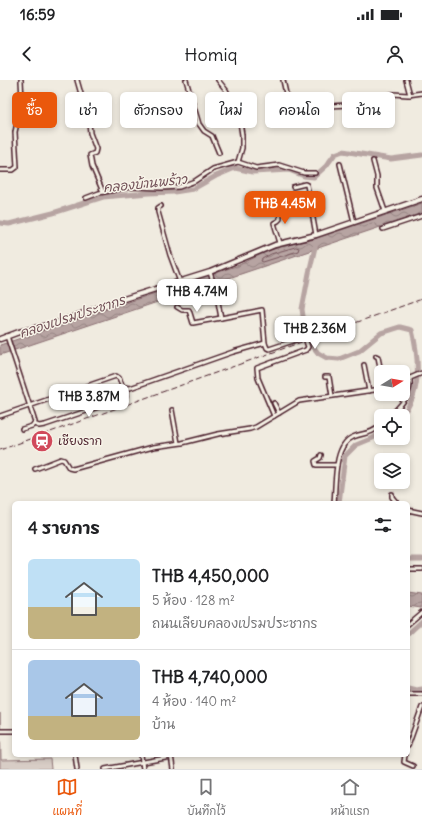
<!DOCTYPE html>
<html lang="th">
<head>
<meta charset="utf-8">
<style>
	:root { --surface:#fff; --page:#f6f6f6; --text:#202124; --muted:#757577; --line:#e0e0e0; --accent:#ea580c }
	body { margin:0; font-family:Delius,"Playpen Sans Thai",sans-serif; background:var(--page); color:var(--text); height:100vh; display:flex; flex-direction:column; font-size:15px; white-space:nowrap }
	* { box-sizing:border-box; margin:0 }
	p { font-size:13px; color:var(--muted) }
	.icon { flex:none; width:22px; height:22px; fill:none; stroke:currentColor; stroke-width:2; stroke-linecap:round; stroke-linejoin:round }
	.map { position:relative; flex:1; overflow:hidden }
	.drawer { position:absolute; left:12px; top:421px; width:398px; height:256px; display:flex; flex-direction:column; background:var(--surface); border-radius:6px; box-shadow:0 2px 6px #0003 }
	.drawer>* { flex:none }
	.hud { position:absolute; left:12px; top:12px; width:398px; height:36px; display:flex; gap:8px }
	.needle { width:26px; rotate:79deg }
	.buttons { position:absolute; left:374px; top:285px; display:grid; gap:8px }
	.buttons a { display:grid; place-items:center; width:36px; height:36px; border-radius:6px; background:var(--surface); box-shadow:0 2px 6px #0003; font-size:20px }
	.price { position:absolute; translate:-50% -34px; padding:0 9px; border-radius:8px; background:#fff; color:#222; font-size:13px; line-height:26px; filter:drop-shadow(0 1px 2px #0008) }
	.price::after { content:''; position:absolute; left:50%; top:24px; width:12px; height:9px; margin-left:-6px; background:inherit; clip-path:polygon(0 0,100% 0,50% 100%) }
	.price.selected { background:var(--accent); color:#fff }
	ul { padding:0; list-style:none }
	li { display:flex; align-items:center; gap:12px; height:100px; padding:0 16px }
	li+li { border-top:1px solid var(--line) }
	li span { display:grid; place-items:center; flex:none; width:112px; height:80px; border-radius:6px; color:#555 }
	li>.icon { margin-inline-start:auto }
	span .icon { width:48px; height:48px; fill:#fffc; stroke-width:1 }
	li b { font-size:17px }
	h2 { display:flex; justify-content:space-between; align-items:center; height:48px; padding:0 16px; font-size:17px }
	.chip { padding:0 14px; border-radius:6px; background:var(--surface); box-shadow:0 2px 6px #0003; font-size:14px; line-height:36px }
	.chip.selected { background:var(--accent); color:#fff }
	.status { display:flex; justify-content:space-between; align-items:center; height:28px; padding:0 20px; background:var(--surface); direction:ltr }
	.status svg { height:11px; fill:currentColor }
	header { display:flex; justify-content:space-between; align-items:center; height:52px; padding:0 16px; background:var(--surface); font-size:18px; font-weight:600 }
	.tab-bar { display:flex; justify-content:space-around; align-items:center; height:56px; border-top:1px solid var(--line); background:var(--surface); font-size:11px; color:var(--muted) }
	.tab-bar a { display:grid; justify-items:center; gap:2px }
	.tab-bar .selected { color:var(--accent) }
	.map>svg:first-child { display:block }
	.green { fill:#d8cdc6; stroke:#917678 }
	.water { fill:url(#water-waves); stroke:#8b6f72 }
	.lines { fill:none; stroke-linecap:round; stroke-linejoin:round }
	.shore { stroke:#76545b; stroke-width:1 }
	.river { stroke:#b7a4a2; stroke-width:5 }
	.street-casing { stroke:#4a1f2b; stroke-width:6 }
	.secondary-casing { stroke:#4a1f2b; stroke-width:7 }
	.street { stroke:#f7f3e8; stroke-width:3 }
	.secondary { stroke:#f7f3e8; stroke-width:4 }
	.rail { stroke:#4a1f2b; stroke-width:1; stroke-dasharray:6 3; stroke-linecap:butt }
	.labels { text-anchor:middle; stroke-width:3; stroke-linejoin:round; paint-order:stroke }
	.poi-label { font-size:12px; fill:#4a1f2b; stroke:#f7f3e8; text-anchor:start }
	.water-label { font-size:13px; font-style:italic; fill:#704e55; stroke:#f7f3e8 }
</style>
</head>
<body>
<div class="status"><b>16:59</b><svg viewBox="0 0 49 12"><path d="M0 12V9h3v3zM5 12V6h3v6zM10 12V3h3v9zM15 12V0h3v12zM26 1h20v11H26zM47 4h2v5h-2z"/></svg></div>
<header><svg class="icon" aria-label="back" viewBox="0 0 24 24"><path d="M15 5l-7 7 7 7"/></svg>Homiq<svg class="icon" aria-label="person" viewBox="0 0 24 24"><circle cx="12" cy="8" r="4"/><path d="M4 21q1-7 8-7t8 7"/></svg></header>
<div class="map">
<svg width="422" height="689" viewBox="0 0 422 689">
	<defs>
		<pattern id="water-waves" width="16" height="10" patternUnits="userSpaceOnUse"><rect width="16" height="10" fill="#b7a4a2"/><path d="M0 5q4-4 8 0t8 0" fill="none" stroke="#978584"/></pattern>
	</defs>
	<rect width="100%" height="100%" fill="#f0ebe0"/>
	<filter id="ink" filterUnits="userSpaceOnUse"><feTurbulence type="fractalNoise" baseFrequency=".025" numOctaves="2"/><feDisplacementMap in="SourceGraphic" scale="8" xChannelSelector="R" yChannelSelector="G"/><feConvolveMatrix kernelMatrix="1 2 1 2 8 2 1 2 1" color-interpolation-filters="sRGB"/></filter>
	<g filter="url(#ink)">
		<path class="green" d="M0 633 1 680 50 679 51 689H0Z"/>
		<g class="water">
			<path d="M422 123V133L0 275V265L239 185 270 170 295 163 311 160Z"/>
			<path d="M408 513 422 515 421 528 408 526Z"/>
		</g>
		<g class="lines">
			<path class="shore" d="M296 167 299 168 298 171 263 182 261 181 262 179 271 174Z"/>
			<g class="river">
				<path d="M0 143 9 144 53 133 103 117 149 113 174 112 193 109 216 96 235 88 253 92 289 90 304 96 314 97 326 86 335 74 343 71 391 79 422 75"/>
				<path d="M316 163 309 193 302 229 306 257 318 273 327 278 339 279 359 271 381 253 400 247 412 250C419 278 422 314 401 336"/>
				<path d="M339 423 345 376 356 365 373 358 381 353"/>
				<path d="M408 479H422"/>
				<path d="M408 554 422 541"/>
				<path d="M408 608 416 610 422 609"/>
			</g>
			<g class="street-casing">
				<g id="street">
					<path d="M77 0 89 42 90 53 96 69 95 73 90 75 92 86 103 112"/>
					<path d="M186 0 199 44 204 51 212 56 219 73"/>
					<path d="M218 0 226 10 239 35 242 55V68L238 82"/>
					<path d="M283 0 288 23 291 27 296 28 347 25 393 14 408 15 422 13"/>
					<path d="M406 0 410 15"/>
					<path d="M373 81 377 96V108L385 131"/>
					<path d="M340 84 354 142"/>
					<path d="M0 90H13L17 87 15 52 22 21 21 0"/>
					<path d="M293 107 305 104 307 105 316 155"/>
					<path d="M86 118 99 113 131 107 162 108 179 107 195 101 213 89 238 82 256 88 279 85 304 93H315"/>
					<path d="M161 126 158 128V132L170 175 180 202"/>
					<path d="M383 149 422 136"/>
					<path d="M280 163 274 143 278 141 280 139 279 124 286 122"/>
					<path d="M210 192 215 209"/>
					<path d="M216 211 221 238 262 230 265 263 267 268 269 269 302 258H305L308 267 306 270 257 288 258 298 274 336"/>
					<path d="M177 227 182 230H189L193 243 221 238"/>
					<path d="M7 256 35 342 32 346 22 349"/>
					<path d="M376 276 378 277 381 292"/>
					<path d="M364 285 369 311"/>
					<path d="M325 297H329L332 316"/>
					<path d="M403 301 422 293"/>
					<path d="M274 323 279 333"/>
					<path d="M172 330 178 363"/>
					<path d="M0 336 116 296 119 298 123 307 130 308 233 272 265 263"/>
					<path d="M390 336C401 325 412 315 410 298"/>
					<path d="M34 344 39 346 45 345 125 318 127 313V309"/>
					<path d="M321 375 320 378 315 381 316 385H337"/>
					<path d="M35 389 61 379 64 380 69 388 73 389 153 367 182 363 218 354 250 349 256 347 299 321 381 309"/>
					<path d="M392 414V417L397 423"/>
					<path d="M334 423C336 405 333 365 353 357 365 352 370 355 381 345"/>
					<path d="M408 430 422 433"/>
					<path d="M408 489H422"/>
					<path d="M408 544 422 532"/>
					<path d="M408 614H422"/>
					<path d="M0 651H14"/>
					<path d="M408 666 422 627"/>
					<path d="M75 675 77 689"/>
					<path d="M141 675 143 689"/>
					<path d="M171 675 173 689"/>
					<path d="M405 675 404 682 413 686"/>
					<path d="M105 689 171 677"/>
				</g>
			</g>
			<g class="secondary-casing">
				<path id="secondary" d="M0 259 19 252 57 243 111 223 210 192 275 165 316 155 422 119"/>
			</g>
			<use href="#street" class="street"/>
			<use href="#secondary" class="secondary"/>
			<path class="rail" d="M0 370 422 219"/>
		</g>
	</g>
	<defs>
		<g id="station-disc" transform="scale(1.15)"><circle r="9.5" fill="#d1495b" stroke="#f7f3e8"/><path d="M-3-6H3Q5-6 5-4V2Q5 4 3 4L4.5 6H3L1.5 4h-3L-3 6H-4.5L-3 4Q-5 4-5 2V-4Q-5-6-3-6ZM-3.5-4v3h7v-3ZM-3.5 1v1.5H-2V1ZM2 1v1.5H3.5V1Z" fill="#fff"/></g>
	</defs>
	<g fill-rule="evenodd">
		<use href="#station-disc" x="42" y="361"/>
	</g>
	<g class="labels">
		<g class="poi-label">
			<text x="58" y="365">เชียงราก</text>
		</g>
		<g class="water-label">
			<text transform="translate(145 103) rotate(-6)" y="5">คลองบ้านพร้าว</text>
			<text transform="translate(72 236) rotate(-18)" y="5">คลองเปรมประชากร</text>
		</g>
	</g>
</svg>
<div class="buttons">
<a><svg class="needle" viewBox="-14 -14 28 28"><path d="M0-13l5 13h-10z" fill="#e53935"/><path d="M0 13l5-13h-10z" fill="#757577"/></svg></a>
<a><svg class="icon" aria-label="locate" viewBox="0 0 24 24"><circle cx="12" cy="12" r="6"/><path d="M12 2v4M12 18v4M2 12h4M18 12h4"/></svg></a>
<a><svg class="icon" aria-label="layers" viewBox="0 0 24 24"><path d="M12 4l9 5-9 5-9-5zM3 14l9 5 9-5"/></svg></a>
</div>
<b class="price selected" style="left:285px;top:145px">THB 4.45M</b>
<b class="price" style="left:197px;top:233px">THB 4.74M</b>
<b class="price" style="left:315px;top:270px">THB 2.36M</b>
<b class="price" style="left:89px;top:338px">THB 3.87M</b>
<div class="hud">
<a class="chip selected">ซื้อ</a>
<a class="chip">เช่า</a>
<a class="chip">ตัวกรอง</a>
<a class="chip">ใหม่</a>
<a class="chip">คอนโด</a>
<a class="chip">บ้าน</a>
</div>
<section class="drawer">
<h2>4 รายการ<svg class="icon" aria-label="filters" viewBox="0 0 24 24"><path d="M4 7h16M4 17h16"/><circle cx="9" cy="7" r="2"/><circle cx="15" cy="17" r="2"/></svg></h2>
<ul>
<li><span style="background:linear-gradient(#bfe0f5 60%,#c2b280 0)"><svg class="icon" aria-label="home" viewBox="0 0 24 24"><path d="M3 11l9-7 9 7M6 9v11h12V9"/></svg></span><div><b>THB 4,450,000</b><p>5 ห้อง · 128 m²</p><p>ถนนเลียบคลองเปรมประชากร</p></div></li>
<li><span style="background:linear-gradient(#a9c7e8 70%,#c2b280 0)"><svg class="icon" aria-label="home" viewBox="0 0 24 24"><path d="M3 11l9-7 9 7M6 9v11h12V9"/></svg></span><div><b>THB 4,740,000</b><p>4 ห้อง · 140 m²</p><p>บ้าน</p></div></li>
</ul>
</section>
</div>
<nav class="tab-bar">
<a class="selected"><svg class="icon" aria-label="map" viewBox="0 0 24 24"><path d="M3 6l6-2 6 2 6-2v14l-6 2-6-2-6 2zM9 4v14M15 6v14"/></svg>แผนที่</a>
<a><svg class="icon" aria-label="saved" viewBox="0 0 24 24"><path d="M7 4h10v16l-5-4-5 4z"/></svg>บันทึกไว้</a>
<a><svg class="icon" aria-label="home" viewBox="0 0 24 24"><path d="M3 11l9-7 9 7M6 9v11h12V9"/></svg>หน้าแรก</a>
</nav>
</body>
</html>
